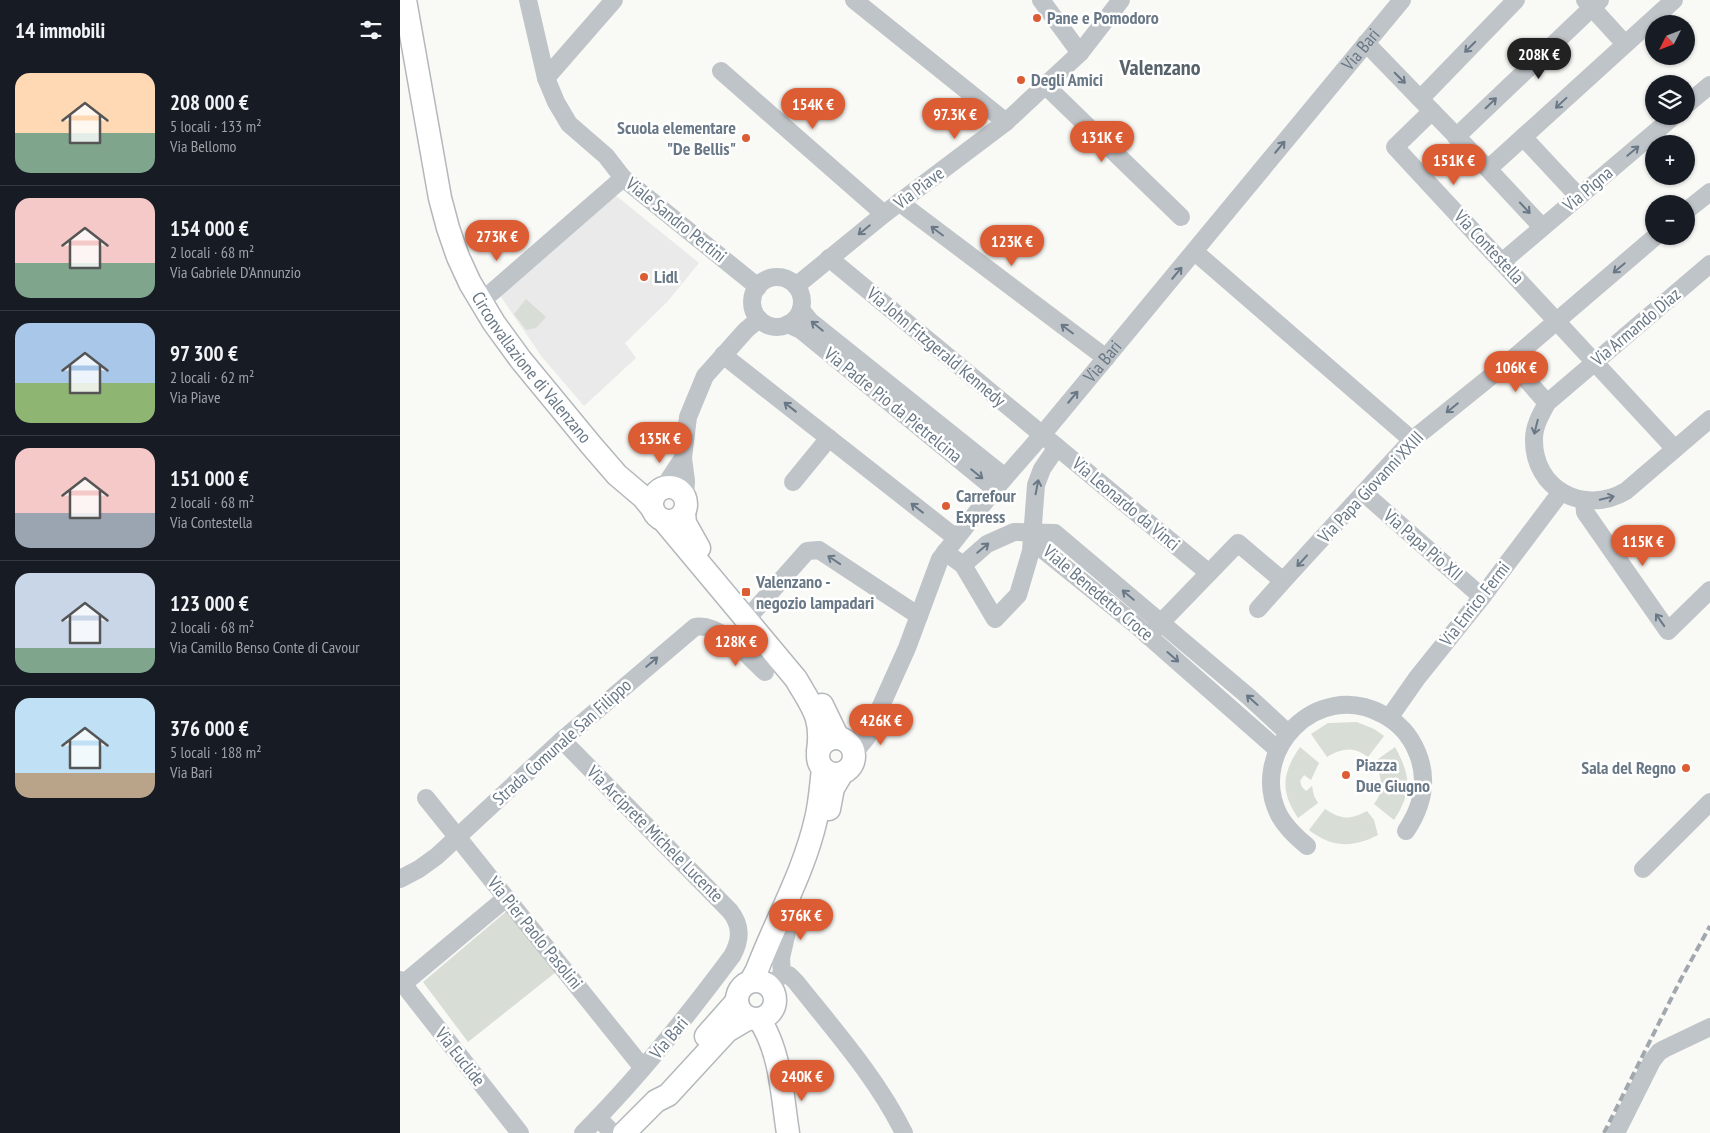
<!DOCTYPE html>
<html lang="it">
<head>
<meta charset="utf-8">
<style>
	:root { --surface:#171b24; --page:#242831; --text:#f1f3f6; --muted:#9ea1a6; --line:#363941; --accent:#dc5d33 }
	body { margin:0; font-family:"PT Sans Narrow",sans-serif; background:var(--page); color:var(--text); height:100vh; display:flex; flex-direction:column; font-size:19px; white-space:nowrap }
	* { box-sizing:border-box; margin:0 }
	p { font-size:16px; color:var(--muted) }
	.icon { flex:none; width:28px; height:28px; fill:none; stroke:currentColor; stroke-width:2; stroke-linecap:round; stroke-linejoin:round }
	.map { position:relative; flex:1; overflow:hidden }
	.panel { display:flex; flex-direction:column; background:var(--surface); width:400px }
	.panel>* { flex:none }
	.needle { width:32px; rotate:228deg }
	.controls { position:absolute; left:1245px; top:15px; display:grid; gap:10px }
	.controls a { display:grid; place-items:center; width:50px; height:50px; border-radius:50%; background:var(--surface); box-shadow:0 1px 4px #0004; font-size:25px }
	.price { position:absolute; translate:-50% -42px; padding:0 11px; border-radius:18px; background:var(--accent); color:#fff; font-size:16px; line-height:32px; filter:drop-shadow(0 1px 2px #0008) }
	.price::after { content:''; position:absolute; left:50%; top:30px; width:15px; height:11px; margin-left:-8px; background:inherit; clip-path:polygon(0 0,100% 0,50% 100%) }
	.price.current { background:#222; color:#fff }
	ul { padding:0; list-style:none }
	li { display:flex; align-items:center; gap:15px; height:125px; padding:0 15px }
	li+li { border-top:1px solid var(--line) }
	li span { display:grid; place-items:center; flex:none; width:140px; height:100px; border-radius:15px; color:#555 }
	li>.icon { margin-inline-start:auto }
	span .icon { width:60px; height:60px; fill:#fffc; stroke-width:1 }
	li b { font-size:21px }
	h2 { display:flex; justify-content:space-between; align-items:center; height:60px; padding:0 15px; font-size:21px }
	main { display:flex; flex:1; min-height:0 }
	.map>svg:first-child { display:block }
	.built { fill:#e9eae9 }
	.green { fill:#d8ddd6 }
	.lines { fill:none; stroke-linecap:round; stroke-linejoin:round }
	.major-casing { stroke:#b3b8bc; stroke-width:25 }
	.minor { stroke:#bfc4c8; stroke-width:18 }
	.major { stroke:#fff; stroke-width:22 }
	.rail { stroke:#a1a8ad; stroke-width:4; stroke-dasharray:8 4; stroke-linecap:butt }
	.oneway { stroke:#697886 }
	.poi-dot { fill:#dc5d33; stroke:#fff; stroke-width:2 }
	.labels { text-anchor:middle; stroke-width:5; stroke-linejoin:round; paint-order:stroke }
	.poi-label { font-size:18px; font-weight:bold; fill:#697886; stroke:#fff; text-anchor:start }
	.street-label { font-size:18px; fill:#697886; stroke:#fff }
	.district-label { font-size:22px; font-weight:bold; fill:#57626b; stroke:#fff }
</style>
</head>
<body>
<main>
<section class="panel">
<h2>14 immobili<svg class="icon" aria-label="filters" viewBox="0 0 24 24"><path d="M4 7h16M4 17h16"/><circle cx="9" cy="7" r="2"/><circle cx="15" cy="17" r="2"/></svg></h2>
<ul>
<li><span style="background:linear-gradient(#ffd9b3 60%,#7fa58c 0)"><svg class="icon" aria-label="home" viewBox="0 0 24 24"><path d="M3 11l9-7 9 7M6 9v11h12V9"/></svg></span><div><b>208 000 €</b><p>5 locali · 133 m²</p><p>Via Bellomo</p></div></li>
<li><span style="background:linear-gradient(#f6c9c9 65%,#7fa58c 0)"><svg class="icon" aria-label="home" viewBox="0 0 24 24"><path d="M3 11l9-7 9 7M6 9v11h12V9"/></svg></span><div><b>154 000 €</b><p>2 locali · 68 m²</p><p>Via Gabriele D'Annunzio</p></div></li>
<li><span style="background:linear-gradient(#a9c7e8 60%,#8fb573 0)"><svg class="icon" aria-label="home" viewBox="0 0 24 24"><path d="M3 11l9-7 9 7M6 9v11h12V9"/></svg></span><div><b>97 300 €</b><p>2 locali · 62 m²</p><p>Via Piave</p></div></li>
<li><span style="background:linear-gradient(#f6c9c9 65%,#9aa5b1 0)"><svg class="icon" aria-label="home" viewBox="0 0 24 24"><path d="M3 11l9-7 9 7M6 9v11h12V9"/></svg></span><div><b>151 000 €</b><p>2 locali · 68 m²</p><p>Via Contestella</p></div></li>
<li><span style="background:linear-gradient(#c9d6e8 75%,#7fa58c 0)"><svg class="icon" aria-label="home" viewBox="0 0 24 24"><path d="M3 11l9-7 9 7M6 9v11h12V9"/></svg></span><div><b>123 000 €</b><p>2 locali · 68 m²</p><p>Via Camillo Benso Conte di Cavour</p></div></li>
<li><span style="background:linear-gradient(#bfe0f5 75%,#b9a48a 0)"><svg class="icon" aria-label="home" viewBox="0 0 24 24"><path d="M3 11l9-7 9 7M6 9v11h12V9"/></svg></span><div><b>376 000 €</b><p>5 locali · 188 m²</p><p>Via Bari</p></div></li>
</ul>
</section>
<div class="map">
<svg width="1310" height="1133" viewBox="0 0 1310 1133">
	<rect width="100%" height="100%" fill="#f9f9f6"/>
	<path class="built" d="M210 193 219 198 299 263 267 302 225 343 236 358 184 406 142 357 99 294Z"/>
	<g class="green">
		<path d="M126 299 146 317 136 328 126 330 114 314Z"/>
		<path d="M957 722 974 729 984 736 968 757C953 746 942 748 927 757L911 734 928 723Z"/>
		<path d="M900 747 919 763 911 780 904 775 900 781 902 787 906 791 912 786 914 796 918 803 898 818C880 791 882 773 900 747Z"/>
		<path d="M995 747C1011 776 1012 792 994 820L974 804C985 790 982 777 974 762Z"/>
		<path d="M925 809C942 820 950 820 967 811L974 820 978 835C953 848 932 848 909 830Z"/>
		<path d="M108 910 156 972 68 1042 23 982Z"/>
	</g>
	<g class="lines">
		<g class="major-casing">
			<g id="major">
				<path id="s2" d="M5 0 40 198 48 228 58 257 70 283 94 323 121 360 191 445 217 475 243 497 252 508"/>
				<circle cx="269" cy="504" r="17"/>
				<path d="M284 513 285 523 299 548"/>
				<path d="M264 521 396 679C412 707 423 717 418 751"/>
				<path d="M422 705 438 738"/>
				<circle cx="436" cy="756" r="18"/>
				<path d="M429 809 433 788 442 773"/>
				<circle cx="356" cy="1000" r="19"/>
				<path d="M351 981 357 970C376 920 404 872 416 819 420 803 421 786 423 769"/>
				<path d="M359 1019C381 1052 382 1095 388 1133"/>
				<path d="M306 1036 337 1001"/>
				<path d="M224 1133 256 1101 268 1095 327 1031 349 1018"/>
			</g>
		</g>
		<g class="minor">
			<path d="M128 0 146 78 156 102 169 124 206 156 223 178 358 287"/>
			<path d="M454 0 606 122"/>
			<path d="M641 0 680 53"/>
			<path d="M1185 0 1225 44"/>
			<path d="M966 43 1088 169 1142 227"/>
			<path d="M321 71 484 214"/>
			<path d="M146 78 214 0"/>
			<path d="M645 85 781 217"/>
			<path d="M1021 98 1116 0"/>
			<path d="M1286 105 1310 85"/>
			<path d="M1032 111 995 147 1275 449"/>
			<path d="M1056 137 1200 0"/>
			<path d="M1123 137 1179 197"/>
			<path d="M1088 169 1274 0"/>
			<path d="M499 202 706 358"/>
			<path d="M1286 211 1310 192"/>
			<path d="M795 252 1012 440"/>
			<path d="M429 258 809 573"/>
			<path d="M1103 261 1274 116"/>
			<path d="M1310 264 1147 403C1141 414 1134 426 1134 439 1133 489 1184 516 1226 491L1310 419"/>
			<circle cx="377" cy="302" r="25"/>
			<path d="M396 286 484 214 606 122 680 53 721 0"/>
			<path d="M91 293 223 178"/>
			<path d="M401 310 410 321 605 477"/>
			<path d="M388 324 401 330 595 489"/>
			<path d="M323 355 556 538"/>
			<path d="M1110 361 1147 403"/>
			<path d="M393 482 429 438"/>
			<path d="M264 487 283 458"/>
			<path d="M964 493 1082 597"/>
			<path d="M285 497 286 481 283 458 288 417 305 376 346 330 359 319"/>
			<path d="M1184 501 1185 512 1268 631 1310 590"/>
			<path d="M633 532 642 549 736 625 878 750"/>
			<path d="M545 552 563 565 587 544 614 532 655 533 849 697 888 733"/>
			<path d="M563 565 595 619 618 595 631 551 636 485 642 469 657 447"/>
			<path d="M858 609 883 581"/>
			<path d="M353 612 407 551 419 550 519 616"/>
			<path d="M748 636 838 543 883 581 1012 440 1110 361 1256 236"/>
			<path d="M989 718 1017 678 1082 597 1161 492"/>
			<path d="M162 740 330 911C342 926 341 940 332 956 286 1018 238 1078 183 1133"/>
			<path id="s1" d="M454 753 467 737 507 648 540 559 595 489 642 435 1002 0"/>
			<path d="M26 798 243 1068"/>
			<path d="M907 846C896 837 886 828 879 815 847 751 917 679 982 714 998 722 1010 735 1017 752 1029 780 1022 807 1006 831"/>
			<path d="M1243 869 1310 802"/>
			<path d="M0 879 19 869 37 856 162 740 295 627C319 622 349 657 365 672"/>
			<path d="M382 975H389L396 982C434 1030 477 1078 504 1133"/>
			<path d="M382 975 381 958 393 906"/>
			<path d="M0 980 120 1133"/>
			<path d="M3 984 106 898"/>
			<path d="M369 986 382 975"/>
			<path d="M198 1118 213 1133"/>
			<path d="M1216 1133 1252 1061 1259 1052 1264 1049 1310 1027"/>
		</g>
		<use href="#major" class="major"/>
		<path class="rail" d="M1204 1133 1281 979 1310 926"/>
	</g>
	<defs><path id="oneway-shaft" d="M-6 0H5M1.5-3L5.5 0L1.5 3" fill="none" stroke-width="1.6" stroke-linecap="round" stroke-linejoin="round" transform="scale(1.25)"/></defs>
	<g class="oneway">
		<use href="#oneway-shaft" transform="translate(1070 47) rotate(135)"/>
		<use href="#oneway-shaft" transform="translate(1000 78) rotate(45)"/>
		<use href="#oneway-shaft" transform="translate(1091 103) rotate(-44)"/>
		<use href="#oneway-shaft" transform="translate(1161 103) rotate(137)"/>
		<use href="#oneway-shaft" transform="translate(880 147) rotate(-50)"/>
		<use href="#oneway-shaft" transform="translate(1233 151) rotate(-40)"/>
		<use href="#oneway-shaft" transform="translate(1125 208) rotate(47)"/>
		<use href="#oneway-shaft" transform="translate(464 230) rotate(141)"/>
		<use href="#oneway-shaft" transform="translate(537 231) rotate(-143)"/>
		<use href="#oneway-shaft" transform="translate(1219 268) rotate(140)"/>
		<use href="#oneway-shaft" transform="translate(777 273) rotate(-50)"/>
		<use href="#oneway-shaft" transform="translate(417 326) rotate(-141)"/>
		<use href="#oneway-shaft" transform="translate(667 329) rotate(-143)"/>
		<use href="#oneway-shaft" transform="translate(673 397) rotate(-50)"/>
		<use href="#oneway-shaft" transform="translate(390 407) rotate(-142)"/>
		<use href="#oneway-shaft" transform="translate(1052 408) rotate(141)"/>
		<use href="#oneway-shaft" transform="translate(1136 427) rotate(104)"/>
		<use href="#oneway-shaft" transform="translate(577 474) rotate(39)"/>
		<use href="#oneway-shaft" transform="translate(637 487) rotate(-79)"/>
		<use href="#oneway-shaft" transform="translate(1207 498) rotate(-13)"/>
		<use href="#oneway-shaft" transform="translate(517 508) rotate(-142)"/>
		<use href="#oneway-shaft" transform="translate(583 548) rotate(-40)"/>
		<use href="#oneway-shaft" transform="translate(434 560) rotate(-146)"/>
		<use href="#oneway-shaft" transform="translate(902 561) rotate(132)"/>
		<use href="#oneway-shaft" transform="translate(728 595) rotate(-140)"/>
		<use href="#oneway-shaft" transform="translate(1260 620) rotate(-125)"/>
		<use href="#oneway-shaft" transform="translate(773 657) rotate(41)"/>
		<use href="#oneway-shaft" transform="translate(252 662) rotate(-40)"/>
		<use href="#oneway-shaft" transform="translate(852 700) rotate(-138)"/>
	</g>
	<g class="poi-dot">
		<circle cx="637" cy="18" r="5"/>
		<circle cx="621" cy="80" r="5"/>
		<circle cx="346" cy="138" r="5"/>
		<circle cx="244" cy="277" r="5"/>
		<circle cx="546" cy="506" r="5"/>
		<rect x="341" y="587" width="10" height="10" rx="2.5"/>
		<circle cx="1286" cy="768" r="5"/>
		<circle cx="946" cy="775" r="5"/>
	</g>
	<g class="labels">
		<g class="poi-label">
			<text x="647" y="24">Pane e Pomodoro</text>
			<text x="631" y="86">Degli Amici</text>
			<text x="336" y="134" text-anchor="end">Scuola elementare<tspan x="336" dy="21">"De Bellis"</tspan></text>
			<text x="254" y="283">Lidl</text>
			<text x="556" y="502">Carrefour<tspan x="556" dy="21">Express</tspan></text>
			<text x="356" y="588">Valenzano -<tspan x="356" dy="21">negozio lampadari</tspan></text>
			<text x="956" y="771">Piazza<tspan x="956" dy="21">Due Giugno</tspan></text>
			<text x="1276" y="774" text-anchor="end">Sala del Regno</text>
		</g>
		<g class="street-label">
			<text dy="6" stroke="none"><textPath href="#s1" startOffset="874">Via Bari</textPath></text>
			<text transform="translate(519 188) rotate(-37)" y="6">Via Piave</text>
			<text transform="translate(1188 189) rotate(-40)" y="6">Via Pigna</text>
			<text transform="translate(276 220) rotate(39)" y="6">Viale Sandro Pertini</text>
			<text transform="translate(1089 247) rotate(47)" y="6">Via Contestella</text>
			<text transform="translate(1236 327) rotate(-40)" y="6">Via Armando Diaz</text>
			<text transform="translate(536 347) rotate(40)" y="6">Via John Fitzgerald Kennedy</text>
			<text dy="6" stroke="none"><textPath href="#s1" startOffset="469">Via Bari</textPath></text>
			<text dy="6" stroke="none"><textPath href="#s2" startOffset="396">Circonvallazione di Valenzano</textPath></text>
			<text transform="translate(493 405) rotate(39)" y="6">Via Padre Pio da Pietrelcina</text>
			<text transform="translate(971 487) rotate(-47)" y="6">Via Papa Giovanni XXIII</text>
			<text transform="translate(726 504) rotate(40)" y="6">Via Leonardo da Vinci</text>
			<text transform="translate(1023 545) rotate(41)" y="6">Via Papa Pio XII</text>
			<text transform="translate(698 593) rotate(40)" y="6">Viale Benedetto Croce</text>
			<text transform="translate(1075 604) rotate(-52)" y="6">Via Enrico Fermi</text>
			<text transform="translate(162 742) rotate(-42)" y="6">Strada Comunale San Filippo</text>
			<text transform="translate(255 834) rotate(45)" y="6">Via Arciprete Michele Lucente</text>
			<text transform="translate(135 933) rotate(51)" y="6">Via Pier Paolo Pasolini</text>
			<text transform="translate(269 1038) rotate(-50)" y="6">Via Bari</text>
			<text transform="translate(60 1057) rotate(52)" y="6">Via Euclide</text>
		</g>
		<g class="district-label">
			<text x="760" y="75">Valenzano</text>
		</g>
	</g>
</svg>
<div class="controls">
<a><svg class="needle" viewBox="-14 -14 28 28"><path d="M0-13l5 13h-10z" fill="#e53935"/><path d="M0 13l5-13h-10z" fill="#9ea1a6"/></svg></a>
<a><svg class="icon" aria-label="layers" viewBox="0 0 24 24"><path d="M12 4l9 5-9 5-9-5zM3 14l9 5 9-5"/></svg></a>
<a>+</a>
<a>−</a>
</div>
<b class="price current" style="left:1139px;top:80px">208K €</b>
<b class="price" style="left:413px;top:130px">154K €</b>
<b class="price" style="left:555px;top:140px">97.3K €</b>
<b class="price" style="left:702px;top:163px">131K €</b>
<b class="price" style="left:1054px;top:186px">151K €</b>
<b class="price" style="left:97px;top:262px">273K €</b>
<b class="price" style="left:612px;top:267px">123K €</b>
<b class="price" style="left:1116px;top:393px">106K €</b>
<b class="price" style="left:260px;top:464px">135K €</b>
<b class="price" style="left:1243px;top:567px">115K €</b>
<b class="price" style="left:336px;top:667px">128K €</b>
<b class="price" style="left:481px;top:746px">426K €</b>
<b class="price" style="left:401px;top:941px">376K €</b>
<b class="price" style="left:402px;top:1102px">240K €</b>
</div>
</main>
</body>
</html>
